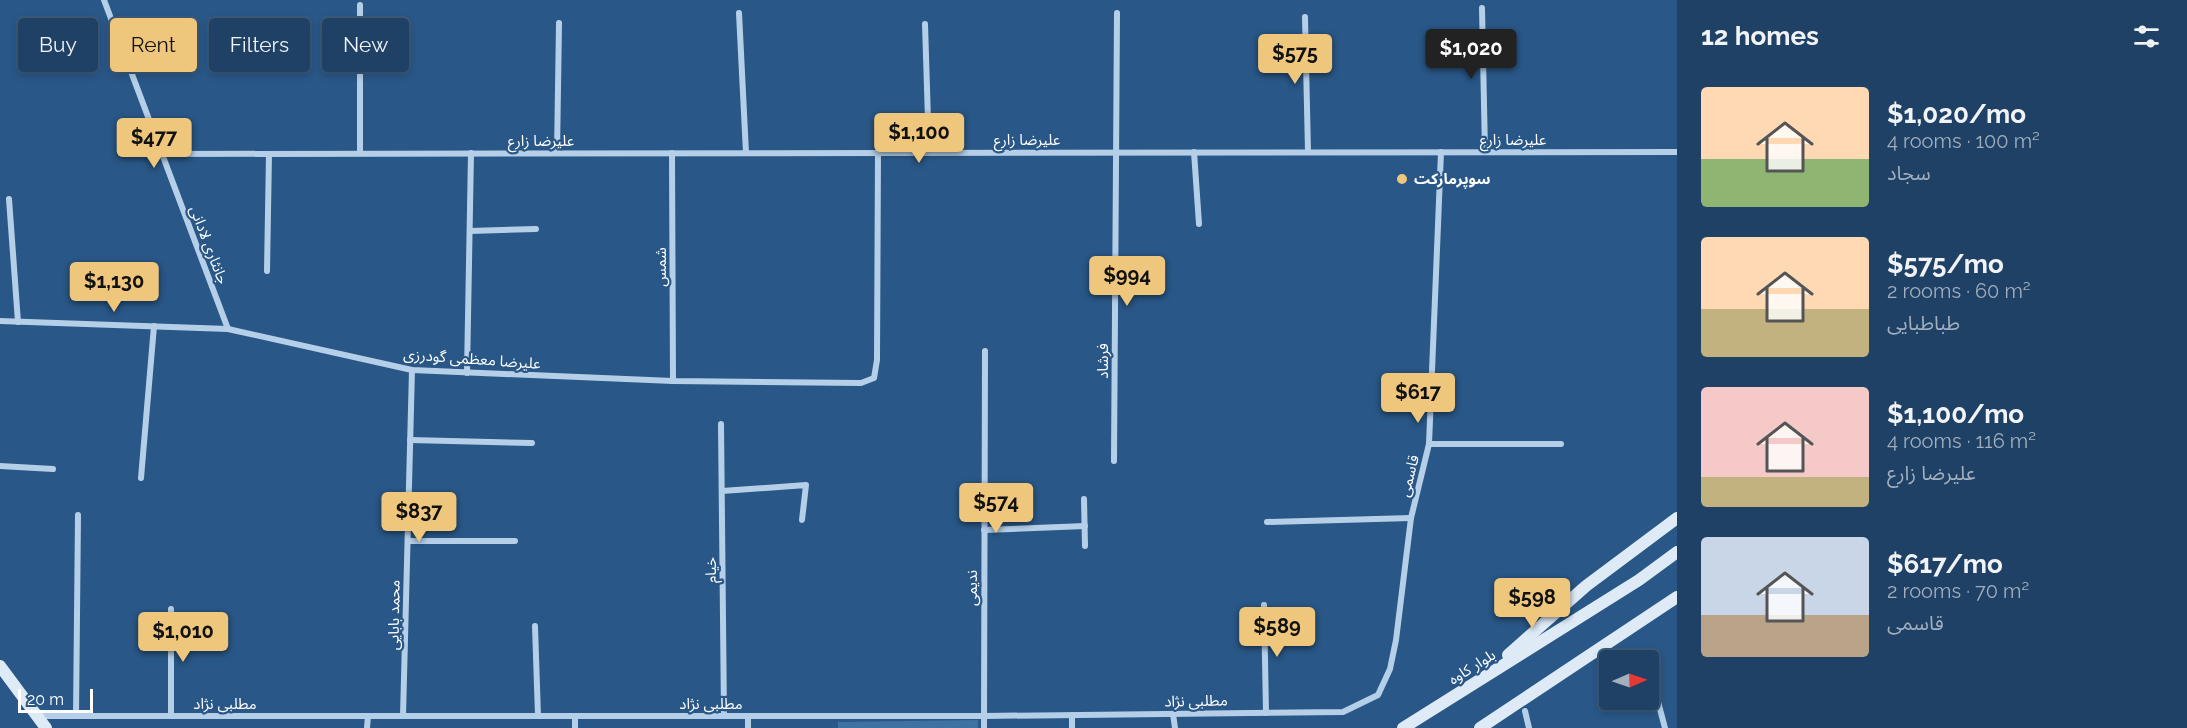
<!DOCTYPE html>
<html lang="en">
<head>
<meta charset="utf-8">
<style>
	:root { --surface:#1f4165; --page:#2c4c6e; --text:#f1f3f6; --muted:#a1afbf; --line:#3c5a79; --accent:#efc77c }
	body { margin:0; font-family:Raleway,"Noto Sans Arabic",sans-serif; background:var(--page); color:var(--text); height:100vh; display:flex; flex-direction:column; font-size:22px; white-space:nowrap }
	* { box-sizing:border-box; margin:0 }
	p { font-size:20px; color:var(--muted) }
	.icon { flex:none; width:33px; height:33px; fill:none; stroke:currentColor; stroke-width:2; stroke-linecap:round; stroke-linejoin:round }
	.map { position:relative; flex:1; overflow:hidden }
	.drawer { display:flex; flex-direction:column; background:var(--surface); width:510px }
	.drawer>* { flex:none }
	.guide { position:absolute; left:18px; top:18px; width:570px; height:54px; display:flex; gap:12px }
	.needle { width:39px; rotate:88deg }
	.tools { position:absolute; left:1599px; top:650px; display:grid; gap:12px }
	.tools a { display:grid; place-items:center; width:60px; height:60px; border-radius:6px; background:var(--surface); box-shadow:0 3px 9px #0003,0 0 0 2px var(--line); font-size:30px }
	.scale { position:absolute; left:18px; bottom:15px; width:75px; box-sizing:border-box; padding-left:6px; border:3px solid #fff; border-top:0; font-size:16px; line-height:21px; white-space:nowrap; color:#fff; -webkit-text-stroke:4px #295787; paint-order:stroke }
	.price { position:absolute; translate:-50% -51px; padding:0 14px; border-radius:6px; background:var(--accent); color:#111; font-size:20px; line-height:39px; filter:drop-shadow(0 2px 3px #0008) }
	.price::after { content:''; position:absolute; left:50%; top:36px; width:18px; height:14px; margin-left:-9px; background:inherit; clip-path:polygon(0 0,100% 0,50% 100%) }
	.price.current { background:#222; color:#fff }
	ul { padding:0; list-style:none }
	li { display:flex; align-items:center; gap:18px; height:150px; padding:0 24px }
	li span { display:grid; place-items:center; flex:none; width:168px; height:120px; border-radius:6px; color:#555 }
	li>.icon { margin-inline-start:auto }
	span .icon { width:72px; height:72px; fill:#fffc; stroke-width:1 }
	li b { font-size:26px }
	h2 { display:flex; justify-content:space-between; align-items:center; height:72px; padding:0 24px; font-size:26px }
	.tag { padding:0 21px; border-radius:6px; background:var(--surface); box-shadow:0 3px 9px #0003,0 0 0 2px var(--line); font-size:21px; line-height:54px }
	.tag.current { background:var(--accent); color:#111 }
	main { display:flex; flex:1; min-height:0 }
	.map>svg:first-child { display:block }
	.green { fill:#3e72a3 }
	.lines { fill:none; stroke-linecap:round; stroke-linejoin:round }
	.street { stroke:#b5cfe8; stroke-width:6 }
	.secondary { stroke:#deebf7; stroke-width:12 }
	.poi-dot { fill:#efc77c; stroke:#295787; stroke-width:2 }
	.labels { text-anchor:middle; stroke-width:4.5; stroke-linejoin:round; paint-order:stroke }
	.street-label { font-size:15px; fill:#fff; stroke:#295787 }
	.poi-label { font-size:15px; font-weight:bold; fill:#fff; stroke:#295787; text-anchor:start }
</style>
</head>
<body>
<main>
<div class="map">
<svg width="1677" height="728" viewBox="0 0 1677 728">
	<rect width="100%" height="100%" fill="#295787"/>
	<path class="green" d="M978 720V728H838V722Z"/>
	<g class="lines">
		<g class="street">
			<path d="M104 0 228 329"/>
			<path d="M1482 8 1485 152"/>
			<path d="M739 13 746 153"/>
			<path d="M1305 17 1308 152"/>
			<path d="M925 24 929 152"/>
			<path d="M1194 152 1199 224"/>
			<path d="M360 153V5"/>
			<path d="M557 153 559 23"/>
			<path d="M672 153 673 381"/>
			<path d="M161 154 1677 152"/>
			<path d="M9 199 18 322"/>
			<path d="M470 231 536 229"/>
			<path d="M267 271 269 154"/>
			<path d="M0 321 228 329 412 370 673 381 861 383 874 378 877 360 878 152"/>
			<path d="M467 373 471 153"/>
			<path d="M721 424 724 716"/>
			<path d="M410 440 532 443"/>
			<path d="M1429 444H1561"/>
			<path d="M1114 461 1117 13"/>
			<path d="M0 466 53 469"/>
			<path d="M141 478 154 326"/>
			<path d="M722 491 806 485 802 520"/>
			<path d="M1084 499 1085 546"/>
			<path d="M1267 522 1411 518"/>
			<path d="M984 530 1085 526"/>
			<path d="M408 541H515"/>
			<path d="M1264 605 1266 713"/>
			<path d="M535 626 538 716"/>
			<path d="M1657 698 1665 728"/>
			<path d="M1525 711 1529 728"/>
			<path d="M1173 714 1175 728"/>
			<path d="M1072 715V728"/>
			<path d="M39 716H984L1343 712 1378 695 1390 669 1396 640 1411 518 1429 444 1441 152"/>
			<path d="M76 716 78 515"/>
			<path d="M171 716V609"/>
			<path d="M403 716 412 370"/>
			<path d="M575 716V728"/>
			<path d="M367 728 368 716"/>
			<path d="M748 728V716"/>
			<path d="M984 728 985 351"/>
		</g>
		<g class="secondary">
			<path d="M1508 655 1586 586 1677 518"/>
			<path d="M0 666 46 728"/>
			<path d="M1403 728 1639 580 1677 552"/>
			<path d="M1480 728 1677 597"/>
		</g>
	</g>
	<circle class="poi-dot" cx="1402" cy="179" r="6"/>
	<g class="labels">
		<g class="street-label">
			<text x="1027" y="145">علیرضا زارع</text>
			<text x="1513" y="145">علیرضا زارع</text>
			<text x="541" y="146">علیرضا زارع</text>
			<text transform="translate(209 245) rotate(69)" y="5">جانثاری لادانی</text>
			<text transform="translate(661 267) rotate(-90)" y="5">شمس</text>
			<text transform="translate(472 359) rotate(4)" y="5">علیرضا معظمی گودرزی</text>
			<text transform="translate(1103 361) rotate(-90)" y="5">فرشاد</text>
			<text transform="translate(1409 476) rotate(-76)" y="5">قاسمی</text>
			<text transform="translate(711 570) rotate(-91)" y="5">خیام</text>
			<text transform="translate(972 588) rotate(-90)" y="5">ندیمی</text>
			<text transform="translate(394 615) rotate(-89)" y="5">محمد بابایی</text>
			<text transform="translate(1472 667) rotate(-32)" y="5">بلوار کاوه</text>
			<text transform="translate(1196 701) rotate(-1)" y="5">مطلبی نژاد</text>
			<text x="225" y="709">مطلبی نژاد</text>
			<text x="711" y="709">مطلبی نژاد</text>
		</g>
		<g class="poi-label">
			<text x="1414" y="184">سوپرمارکت</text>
		</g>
	</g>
</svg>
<div class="tools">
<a><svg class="needle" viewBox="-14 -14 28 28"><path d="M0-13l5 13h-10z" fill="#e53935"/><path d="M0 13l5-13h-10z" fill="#a1afbf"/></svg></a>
</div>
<div class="scale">20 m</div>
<b class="price current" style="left:1471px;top:80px">$1,020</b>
<b class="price" style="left:1295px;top:85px">$575</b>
<b class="price" style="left:919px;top:164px">$1,100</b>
<b class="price" style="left:154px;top:169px">$477</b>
<b class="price" style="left:1127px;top:307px">$994</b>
<b class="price" style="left:114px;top:313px">$1,130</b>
<b class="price" style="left:1418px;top:424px">$617</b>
<b class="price" style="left:996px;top:534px">$574</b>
<b class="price" style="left:419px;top:543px">$837</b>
<b class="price" style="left:1532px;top:629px">$598</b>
<b class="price" style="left:1277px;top:658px">$589</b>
<b class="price" style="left:183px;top:663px">$1,010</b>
<div class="guide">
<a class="tag">Buy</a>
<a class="tag current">Rent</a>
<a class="tag">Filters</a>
<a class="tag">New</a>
</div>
</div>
<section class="drawer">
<h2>12 homes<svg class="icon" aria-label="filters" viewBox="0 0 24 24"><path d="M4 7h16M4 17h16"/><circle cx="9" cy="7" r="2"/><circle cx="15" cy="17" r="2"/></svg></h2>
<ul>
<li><span style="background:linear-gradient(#ffd9b3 60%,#8fb573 0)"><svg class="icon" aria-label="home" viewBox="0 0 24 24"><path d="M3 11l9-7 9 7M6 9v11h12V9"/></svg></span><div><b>$1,020/mo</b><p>4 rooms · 100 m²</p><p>سجاد</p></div></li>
<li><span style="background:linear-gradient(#ffd9b3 60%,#c2b280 0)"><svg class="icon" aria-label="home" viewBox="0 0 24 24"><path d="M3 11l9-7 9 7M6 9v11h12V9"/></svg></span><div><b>$575/mo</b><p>2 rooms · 60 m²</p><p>طباطبایی</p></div></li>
<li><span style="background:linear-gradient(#f6c9c9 75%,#c2b280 0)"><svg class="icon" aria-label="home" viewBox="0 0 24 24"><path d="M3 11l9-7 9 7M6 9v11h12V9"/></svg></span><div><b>$1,100/mo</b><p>4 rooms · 116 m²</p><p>علیرضا زارع</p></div></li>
<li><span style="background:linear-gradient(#c9d6e8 65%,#b9a48a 0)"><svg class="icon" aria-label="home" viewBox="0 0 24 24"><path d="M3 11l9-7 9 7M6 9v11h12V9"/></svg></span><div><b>$617/mo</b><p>2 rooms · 70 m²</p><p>قاسمی</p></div></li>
</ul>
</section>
</main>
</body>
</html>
